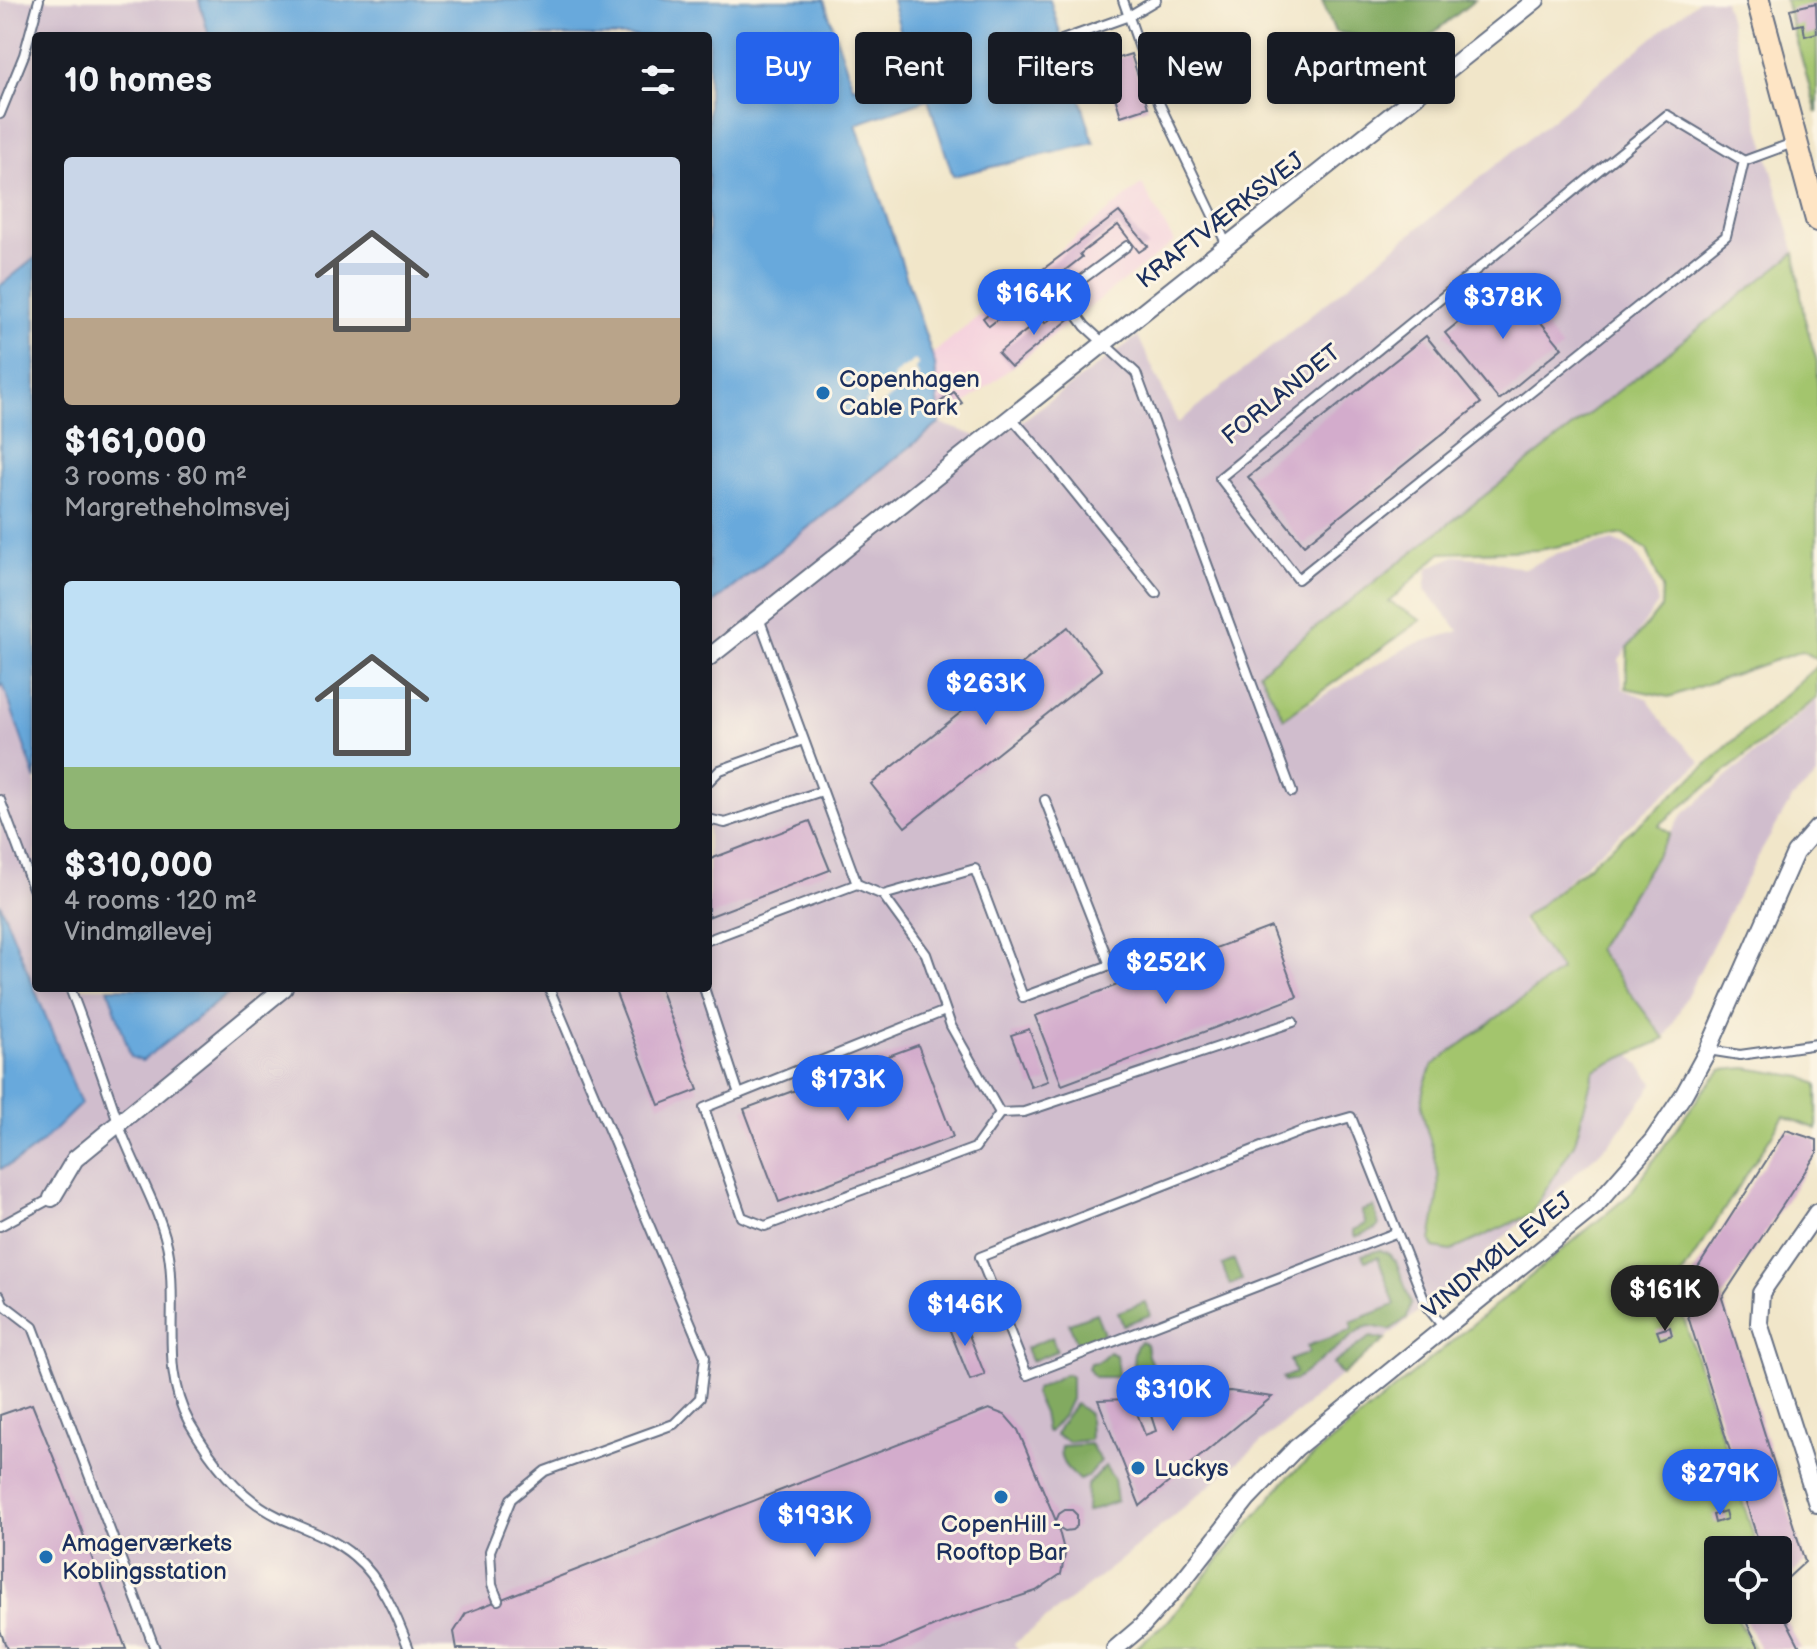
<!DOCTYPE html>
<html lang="en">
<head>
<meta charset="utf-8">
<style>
	:root { --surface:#171b24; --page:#20242c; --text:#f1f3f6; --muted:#9ea1a6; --accent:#2563eb }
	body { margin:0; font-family:"Balsamiq Sans",sans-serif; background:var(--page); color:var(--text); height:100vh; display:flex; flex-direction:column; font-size:30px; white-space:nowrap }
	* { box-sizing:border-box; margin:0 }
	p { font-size:26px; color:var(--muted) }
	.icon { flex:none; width:44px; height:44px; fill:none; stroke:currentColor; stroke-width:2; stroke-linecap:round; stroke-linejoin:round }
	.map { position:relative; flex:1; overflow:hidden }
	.details { position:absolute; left:32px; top:32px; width:680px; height:960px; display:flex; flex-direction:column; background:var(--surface); border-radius:8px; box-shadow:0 4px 12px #0003 }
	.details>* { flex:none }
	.banner { position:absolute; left:736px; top:32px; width:760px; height:72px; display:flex; gap:16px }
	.fabs { position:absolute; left:1704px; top:1536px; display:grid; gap:16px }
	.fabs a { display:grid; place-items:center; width:88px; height:88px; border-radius:8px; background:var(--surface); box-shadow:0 4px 12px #0003; font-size:40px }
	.price { position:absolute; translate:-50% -68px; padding:0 18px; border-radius:28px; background:var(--accent); color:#fff; font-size:26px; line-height:52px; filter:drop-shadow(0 2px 4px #0008) }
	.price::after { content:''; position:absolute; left:50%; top:48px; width:24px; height:18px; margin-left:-12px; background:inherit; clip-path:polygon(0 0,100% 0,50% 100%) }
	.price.current { background:#222; color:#fff }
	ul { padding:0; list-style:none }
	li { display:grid; align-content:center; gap:16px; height:424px; padding:0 32px }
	li span { display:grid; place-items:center; height:248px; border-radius:8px; color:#555 }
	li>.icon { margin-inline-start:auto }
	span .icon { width:144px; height:144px; fill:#fffc; stroke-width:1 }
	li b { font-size:34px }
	h2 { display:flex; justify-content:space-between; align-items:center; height:96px; padding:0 32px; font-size:34px }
	.pill { padding:0 28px; border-radius:8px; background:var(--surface); box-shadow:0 4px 12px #0003; font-size:28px; line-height:72px }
	.pill.current { background:var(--accent); color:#fff }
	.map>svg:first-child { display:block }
	.built { fill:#f4cfdd }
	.industrial { fill:#d0bdcd }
	.green { fill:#a3c56d; stroke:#5f7a66; stroke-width:2 }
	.forest { fill:#82aa60; stroke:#4e6c5f; stroke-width:2 }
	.water { fill:#67a9dc; stroke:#416c9d; stroke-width:2 }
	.pier { fill:#f1e6c9 }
	.building { fill:#d3accc }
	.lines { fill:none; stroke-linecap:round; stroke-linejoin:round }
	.lane-casing { stroke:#666f83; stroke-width:12 }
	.street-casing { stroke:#666f83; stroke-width:20 }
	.secondary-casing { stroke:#666f83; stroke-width:26 }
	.lane { stroke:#fff; stroke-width:8 }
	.street { stroke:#fff; stroke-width:16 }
	.secondary { stroke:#fee5c5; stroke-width:22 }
	.poi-dot { fill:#1f6fb2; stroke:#fcf5e5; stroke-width:3 }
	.labels { text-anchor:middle; stroke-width:6; stroke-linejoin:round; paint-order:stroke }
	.street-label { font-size:24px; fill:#1b2f5e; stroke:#fcf5e5 }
	.poi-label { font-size:24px; fill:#1b2f5e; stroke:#fcf5e5; text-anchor:start }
</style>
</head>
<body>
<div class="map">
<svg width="1817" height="1649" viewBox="0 0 1817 1649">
	<rect width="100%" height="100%" fill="#fcf5e5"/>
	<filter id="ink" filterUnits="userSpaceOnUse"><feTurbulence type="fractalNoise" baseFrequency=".0125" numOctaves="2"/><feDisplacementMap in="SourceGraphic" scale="16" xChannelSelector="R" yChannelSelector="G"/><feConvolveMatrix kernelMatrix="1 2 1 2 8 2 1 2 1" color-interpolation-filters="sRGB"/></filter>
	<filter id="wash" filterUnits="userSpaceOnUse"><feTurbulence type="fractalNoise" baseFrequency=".006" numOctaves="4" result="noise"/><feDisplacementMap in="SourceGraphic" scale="32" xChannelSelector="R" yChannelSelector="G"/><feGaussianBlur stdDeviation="1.8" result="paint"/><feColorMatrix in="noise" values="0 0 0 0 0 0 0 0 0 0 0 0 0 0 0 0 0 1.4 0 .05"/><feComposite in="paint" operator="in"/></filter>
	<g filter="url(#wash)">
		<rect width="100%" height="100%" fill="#f1e6c9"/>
		<path class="built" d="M1142 184 1174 242 940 423 932 354Z"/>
		<g class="industrial">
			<path d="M0 0H199L209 36H36V257L0 286Z"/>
			<path d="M1699 0H1724L1795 253 1259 672 1284 718 1411 645 1459 631 1425 590 1428 568 1455 556 1487 559 1525 569 1558 553 1613 540 1635 550 1651 578 1658 603 1619 660 1623 689 1648 699 1663 723 1701 762 1521 921 1654 1083 1613 1140 1459 1277 1116 1564 1014 1644 1018 1649H0V1169L10 1165 81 1103 0 903V688L3 683 36 780V988H108L132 1058 142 1061 235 988H708V607L940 423 993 442 1138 336 1178 423Z"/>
			<path d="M1817 700V776L1791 800 1755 862 1665 1039 1596 949 1682 815Z"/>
		</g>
		<g class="green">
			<path d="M1785 0H1817V113Z"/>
			<path d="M1795 253 1804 316 1817 362V659L1802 651 1669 697 1626 688 1628 647 1661 608 1662 588 1647 550 1623 534 1539 550 1441 553 1389 602 1421 620 1284 718 1259 672Z"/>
			<path d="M1817 666V698L1659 825 1670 834 1597 949 1665 1039 1594 1070 1575 1142 1531 1214 1451 1251 1434 1248 1431 1241C1434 1220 1441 1194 1438 1173 1432 1129 1408 1110 1433 1065L1561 970 1523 919 1649 816Z"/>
			<path d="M1746 1068 1803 1077 1817 1084V1129L1784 1116 1674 1288 1757 1546 1752 1550H1718V1610H1733L1754 1649H1134L1168 1621 1288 1477 1630 1194 1703 1091 1721 1070Z"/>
		</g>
		<g class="forest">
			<path d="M1322 0H1475L1417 46 1335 32Z"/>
			<path d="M1374 1207 1379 1225 1376 1229 1355 1237 1353 1230 1366 1224 1361 1211Z"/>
			<path d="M1380 1250 1388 1253 1396 1261 1411 1303 1407 1318 1390 1330 1370 1326 1363 1328 1295 1380 1284 1382 1282 1378 1295 1373 1290 1360 1309 1353 1307 1346 1352 1330 1351 1322 1395 1305 1378 1257 1365 1261 1362 1255Z"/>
			<path d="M1234 1260 1242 1280 1230 1285 1222 1265Z"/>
			<path d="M1145 1302 1150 1315 1123 1325 1118 1312Z"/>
			<path d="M1096 1313 1104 1333 1077 1343 1069 1323Z"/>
			<path d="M1052 1337 1057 1351 1031 1361 1026 1348Z"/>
			<path d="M1370 1337 1385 1340 1342 1375 1333 1364Z"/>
			<path d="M1140 1341 1146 1344 1148 1356 1158 1377 1155 1381 1134 1374C1132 1363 1133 1349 1140 1341Z"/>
			<path d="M1109 1352 1116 1355 1118 1374 1115 1377H1094L1088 1368 1090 1363 1098 1362Z"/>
			<path d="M1065 1374 1071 1376V1399L1064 1414 1049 1432 1046 1431 1043 1413 1034 1393 1036 1389Z"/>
			<path d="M1076 1404 1089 1414 1090 1440 1069 1442 1056 1435C1059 1425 1069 1412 1076 1404Z"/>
			<path d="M1090 1444 1101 1461 1087 1477 1079 1480C1068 1469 1058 1463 1061 1446Z"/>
			<path d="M1105 1466 1114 1479 1117 1501 1086 1512 1087 1485Z"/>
		</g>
		<g class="water">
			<path d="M199 0H824L853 87 911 70 892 0H1050L1094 143 953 176 928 99 856 124 935 364 940 423 708 607V36H209Z"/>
			<path d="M36 257V780L3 684 0 688V286Z"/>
			<path d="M0 903 81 1104C56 1127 33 1157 0 1169Z"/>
			<path d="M108 988H235L142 1061 131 1057Z"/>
		</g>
		<path class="pier" d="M915 360 919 365 915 368 920 377 871 412 865 402 891 384 895 374Z"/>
		<g id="blocks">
			<g class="building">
				<path d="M1816 3 1817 33 1805 36 1803 24 1794 26 1790 9Z"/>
				<path d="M1131 54 1148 107 1121 116 1114 94 1100 98 1090 67Z"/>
				<path d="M1119 212 1148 246 1139 252 1118 225 1080 254 1082 257 1012 312 1010 310 989 326 983 318 1003 302 1002 300Z"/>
				<path d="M1508 282 1562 348 1499 400 1445 333Z"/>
				<path d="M1060 304 1072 317 1011 367 998 353 1041 319 1045 323 1057 314 1053 309Z"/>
				<path d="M1426 336 1481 403 1304 545 1248 477Z"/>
				<path d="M954 392 962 403 947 413 939 403Z"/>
				<path d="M1068 627 1102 670 905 827 871 784Z"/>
				<path d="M810 821 830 870 708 917V860Z"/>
				<path d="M1271 927 1297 997 1062 1085 1035 1016Z"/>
				<path d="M614 988H660L698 1090 659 1105Z"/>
				<path d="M1029 1029 1048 1081 1031 1087 1011 1035Z"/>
				<path d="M918 1045 953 1137 779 1202 744 1109Z"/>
				<path d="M1786 1130 1817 1140V1153L1722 1298 1805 1562 1778 1587V1550H1761L1681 1294Z"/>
				<path d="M961 1315 985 1375 970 1380 946 1321Z"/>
				<path d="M1670 1327 1672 1335 1660 1339 1657 1331Z"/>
				<path d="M1230 1391 1272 1397 1140 1506 1098 1400 1132 1399 1145 1435 1156 1431 1145 1397Z"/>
				<path d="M32 1404 64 1483 126 1649H7L0 1630V1415Z"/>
				<path d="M989 1409 1005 1415 1018 1430 1056 1521 1059 1514 1065 1510H1072L1077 1515V1526L1072 1530 1065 1531 1058 1527 1065 1554 1061 1574 1036 1591 953 1618 881 1649H457L454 1632 466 1613Z"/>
				<path d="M1725 1511 1727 1519 1715 1523 1713 1515Z"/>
				<path d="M1778 1604 1801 1649H1760L1740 1610H1778Z"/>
			</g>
		</g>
	</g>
	<g filter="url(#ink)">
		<use href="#blocks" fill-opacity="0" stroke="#666f83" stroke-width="2"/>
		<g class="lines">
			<g class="lane-casing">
				<g id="lane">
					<path d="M1123 0 1160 105 1227 245"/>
					<path d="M1062 40 1129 16 1156 0"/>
					<path d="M0 114 24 55 39 0"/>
					<path d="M1744 161 1726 236 1298 579 1220 478 1667 115 1744 161 1793 143"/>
					<path d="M1127 246 1062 294 1085 326 1136 373 1292 792"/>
					<path d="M1011 417 1046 457 1156 593"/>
					<path d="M759 618 857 884 883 895 926 954 951 1026 1000 1113 1024 1112 1293 1022"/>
					<path d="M708 782 720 770 803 740"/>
					<path d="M0 800 36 896"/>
					<path d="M708 819 725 823 822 791"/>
					<path d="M883 895 975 869 1023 997 1110 965 1045 800"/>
					<path d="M708 940 857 884"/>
					<path d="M70 988C87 1033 104 1079 119 1125 133 1166 163 1213 169 1255 178 1310 160 1369 189 1422 211 1460 238 1497 279 1517 304 1529 332 1537 354 1556 381 1578 397 1617 409 1649"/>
					<path d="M704 988 739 1094"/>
					<path d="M945 1011 704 1108 742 1217 765 1226 975 1148 1000 1113"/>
					<path d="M1708 1050 1740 1055 1817 1044"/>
					<path d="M0 1226 52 1198"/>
					<path d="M1395 1233 1027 1375 980 1257 1302 1131 1351 1117 1427 1307 1445 1329"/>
					<path d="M0 1296 3 1304 33 1327 155 1649"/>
					<path d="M498 1600 492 1585 490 1551 511 1499 545 1471 674 1424 700 1398 705 1357 549 988"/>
				</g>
			</g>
			<g class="street-casing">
				<g id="street">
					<path d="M708 658 1536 0"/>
					<path d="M52 1198 75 1159 284 988"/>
					<path d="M1817 1212 1761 1293 1759 1323 1817 1504"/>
					<path d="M1115 1649 1142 1626 1184 1579 1247 1499 1296 1448 1595 1206 1653 1140 1684 1094 1708 1050 1795 853 1817 828"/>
				</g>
			</g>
			<g class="secondary-casing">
				<path id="secondary" d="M1758 0 1817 220"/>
			</g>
			<use href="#lane" class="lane"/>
			<use href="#street" class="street"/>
			<use href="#secondary" class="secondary"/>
		</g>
	</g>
	<g class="poi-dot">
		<circle cx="823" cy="393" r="8"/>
		<circle cx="1138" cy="1468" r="8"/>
		<circle cx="1001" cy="1497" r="8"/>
		<circle cx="46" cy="1557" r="8"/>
	</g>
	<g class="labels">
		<g class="street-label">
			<text transform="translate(1220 220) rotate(-38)" y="8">KRAFTVÆRKSVEJ</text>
			<text transform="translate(1281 394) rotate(-39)" y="8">FORLANDET</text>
			<text transform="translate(1497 1255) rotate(-39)" y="8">VINDMØLLEVEJ</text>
		</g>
		<g class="poi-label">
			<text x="839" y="387">Copenhagen<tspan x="839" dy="28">Cable Park</tspan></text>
			<text x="1154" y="1476">Luckys</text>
			<text x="1001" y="1532" text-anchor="middle">CopenHill -<tspan x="1001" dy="28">Rooftop Bar</tspan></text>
			<text x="62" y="1551">Amagerværkets<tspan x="62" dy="28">Koblingsstation</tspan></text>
		</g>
	</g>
</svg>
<div class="fabs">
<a><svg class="icon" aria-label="locate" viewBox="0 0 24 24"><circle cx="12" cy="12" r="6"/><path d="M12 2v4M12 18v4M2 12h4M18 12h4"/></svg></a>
</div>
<b class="price" style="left:1034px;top:337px">$164K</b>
<b class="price" style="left:1503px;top:341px">$378K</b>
<b class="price" style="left:986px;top:727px">$263K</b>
<b class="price" style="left:1166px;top:1006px">$252K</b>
<b class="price" style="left:848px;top:1123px">$173K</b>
<b class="price current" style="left:1665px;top:1333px">$161K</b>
<b class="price" style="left:965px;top:1348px">$146K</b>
<b class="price" style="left:1173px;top:1433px">$310K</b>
<b class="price" style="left:1720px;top:1517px">$279K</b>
<b class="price" style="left:815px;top:1559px">$193K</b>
<div class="banner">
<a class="pill current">Buy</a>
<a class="pill">Rent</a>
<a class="pill">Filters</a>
<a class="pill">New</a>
<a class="pill">Apartment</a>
</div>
<section class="details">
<h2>10 homes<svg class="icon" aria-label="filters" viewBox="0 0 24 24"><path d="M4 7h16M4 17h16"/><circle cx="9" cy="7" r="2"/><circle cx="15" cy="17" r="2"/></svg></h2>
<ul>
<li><span style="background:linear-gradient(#c9d6e8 65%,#b9a48a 0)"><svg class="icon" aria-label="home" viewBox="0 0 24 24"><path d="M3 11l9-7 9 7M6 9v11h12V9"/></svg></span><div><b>$161,000</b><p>3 rooms · 80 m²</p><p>Margretheholmsvej</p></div></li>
<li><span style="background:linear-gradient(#bfe0f5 75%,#8fb573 0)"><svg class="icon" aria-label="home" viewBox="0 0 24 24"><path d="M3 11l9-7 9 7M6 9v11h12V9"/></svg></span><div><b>$310,000</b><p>4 rooms · 120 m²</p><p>Vindmøllevej</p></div></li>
</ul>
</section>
</div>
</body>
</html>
